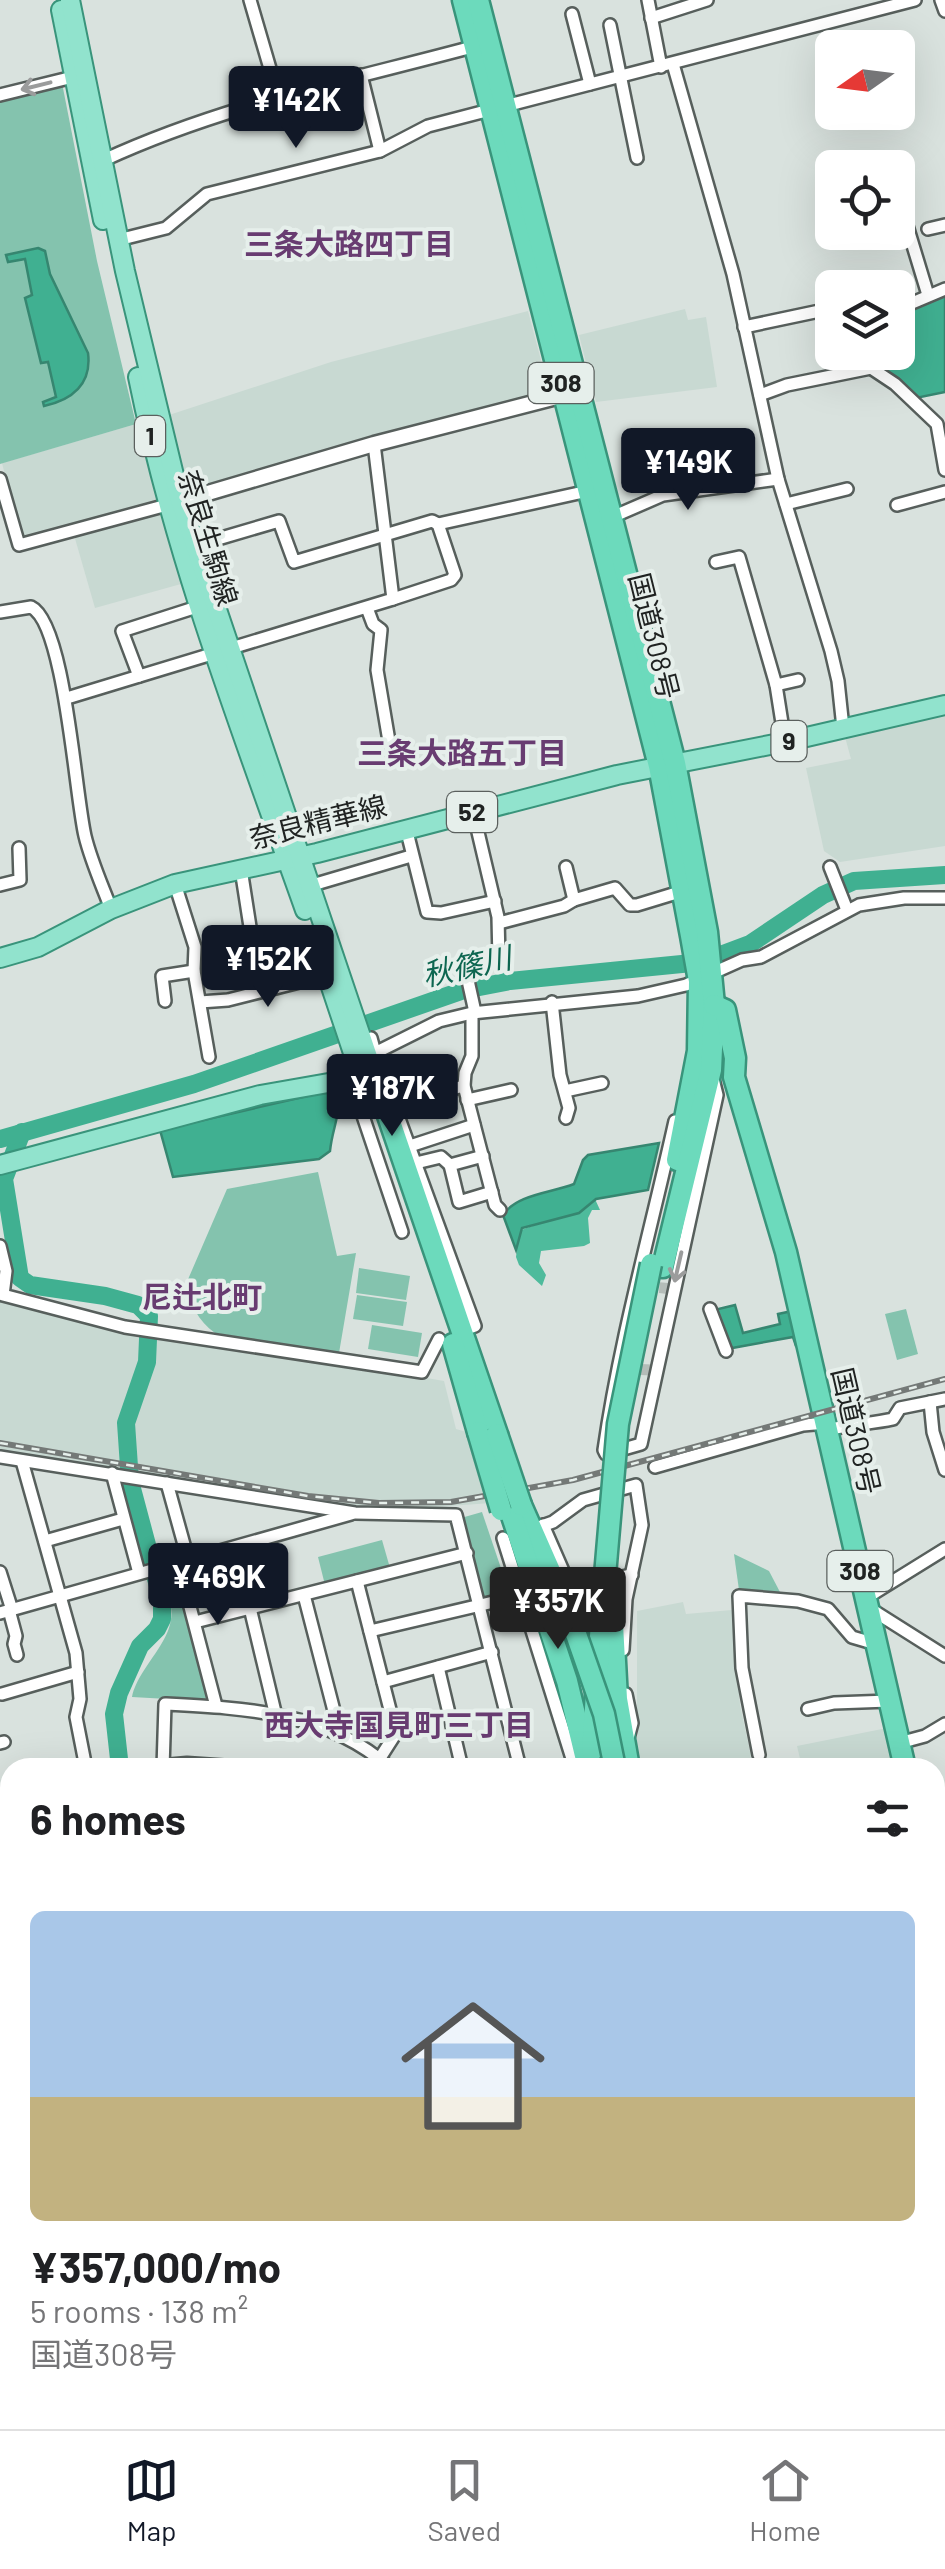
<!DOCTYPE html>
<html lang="en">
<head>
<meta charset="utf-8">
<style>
	:root { --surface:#fff; --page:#f6f6f6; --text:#202124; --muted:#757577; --line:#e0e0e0; --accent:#111827 }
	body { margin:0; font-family:Barlow,"Noto Sans JP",sans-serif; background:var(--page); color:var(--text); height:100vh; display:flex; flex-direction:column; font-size:38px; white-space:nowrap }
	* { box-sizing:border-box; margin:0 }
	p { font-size:32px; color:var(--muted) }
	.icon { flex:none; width:55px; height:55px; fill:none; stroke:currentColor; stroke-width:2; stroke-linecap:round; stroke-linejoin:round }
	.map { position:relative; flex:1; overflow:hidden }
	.sheet { position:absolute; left:0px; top:1758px; width:945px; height:672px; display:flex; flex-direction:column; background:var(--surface); border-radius:30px 30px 0 0; box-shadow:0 10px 40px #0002 }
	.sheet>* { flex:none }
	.needle { width:65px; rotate:256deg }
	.buttons { position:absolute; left:815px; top:30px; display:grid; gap:20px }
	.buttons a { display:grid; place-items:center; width:100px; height:100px; border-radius:15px; background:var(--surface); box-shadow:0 10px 40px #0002; font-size:50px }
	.price { position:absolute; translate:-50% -85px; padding:0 22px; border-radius:10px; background:var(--accent); color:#fff; font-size:32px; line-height:65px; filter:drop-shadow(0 2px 5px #0008) }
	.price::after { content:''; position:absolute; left:50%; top:60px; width:30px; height:22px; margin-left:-15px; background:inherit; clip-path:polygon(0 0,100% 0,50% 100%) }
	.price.active { background:#222; color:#fff }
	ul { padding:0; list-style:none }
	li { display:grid; align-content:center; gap:20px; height:530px; padding:0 30px }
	li span { display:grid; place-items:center; height:310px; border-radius:15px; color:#555 }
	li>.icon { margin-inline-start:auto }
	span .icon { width:180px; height:180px; fill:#fffc; stroke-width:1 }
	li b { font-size:42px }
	h2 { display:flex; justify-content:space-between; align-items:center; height:120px; padding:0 30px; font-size:42px }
	.tabs { display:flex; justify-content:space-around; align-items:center; height:140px; border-top:2px solid var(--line); background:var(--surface); font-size:28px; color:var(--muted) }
	.tabs a { display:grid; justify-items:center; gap:5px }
	.tabs .active { color:var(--accent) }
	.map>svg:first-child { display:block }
	.built { fill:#c8d9d2 }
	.green { fill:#84c3ae }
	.forest { fill:#4ebb9c }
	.water { fill:#40b091; stroke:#368670; stroke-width:2.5 }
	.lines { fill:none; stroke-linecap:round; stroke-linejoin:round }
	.river { stroke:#40b091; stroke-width:18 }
	.minor-tunnel { stroke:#b4bcb8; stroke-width:11; stroke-dasharray:11 5.5; stroke-linecap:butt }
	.minor-casing { stroke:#575f5c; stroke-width:16 }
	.tertiary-casing { stroke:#575f5c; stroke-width:19 }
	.primary-casing { stroke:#39947b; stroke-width:22 }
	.trunk-casing { stroke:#39947b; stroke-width:25 }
	.minor { stroke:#fff; stroke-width:11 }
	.tertiary { stroke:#fff; stroke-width:14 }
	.primary { stroke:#91e3cd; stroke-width:18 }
	.trunk { stroke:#6cdabc; stroke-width:20 }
	.rail-casing { stroke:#747977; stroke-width:6 }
	.rail { stroke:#e6efeb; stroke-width:2.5; stroke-dasharray:8; stroke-linecap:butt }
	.trunk-bridge-casing { stroke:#39947b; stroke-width:25; stroke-linecap:butt }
	.trunk-bridge { stroke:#6cdabc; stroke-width:20 }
	.oneway { stroke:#9b9c9c }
	.labels { text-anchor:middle; stroke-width:8; stroke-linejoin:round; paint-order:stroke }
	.shield { fill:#e6efeb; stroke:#5b605e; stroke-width:2.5 }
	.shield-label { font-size:25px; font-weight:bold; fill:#202322 }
	.street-label { font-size:28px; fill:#202322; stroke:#e6efeb }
	.neighbourhood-label { font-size:30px; font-weight:bold; fill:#683c71; stroke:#e6efeb }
	.water-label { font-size:30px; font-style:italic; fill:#0d6650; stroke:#e6efeb }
</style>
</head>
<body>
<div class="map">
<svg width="945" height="2429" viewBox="0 0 945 2429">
	<rect width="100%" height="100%" fill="#d9e2de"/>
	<g class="built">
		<path d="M685 309 688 320 706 317 717 387 596 402 579 335Z"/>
		<path d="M528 311 546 379 544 394 189 492 169 415 331 362Z"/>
		<path d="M136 424 158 504 27 541 21 538 2 463Z"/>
		<path d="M160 511 181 584 95 608 74 535Z"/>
		<path d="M945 713V846L840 862 824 851 806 768 851 759 845 737Z"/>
		<path d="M0 1297 112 1329 213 1346 264 1350 444 1381 456 1429 470 1433 491 1503 421 1508H352L0 1451Z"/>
		<path d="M683 1602 686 1614 732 1610 740 1705 751 1756 750 1767H637V1611Z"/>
		<path d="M887 1728 897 1767H802L797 1746Z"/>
	</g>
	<g class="green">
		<path d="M62 83 97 261 136 424 0 464V99Z"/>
		<path d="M318 1172 337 1256 356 1253 339 1353 215 1333C198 1321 190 1304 186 1284L227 1189Z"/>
		<path d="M359 1268 410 1276 406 1300 356 1293Z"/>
		<path d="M357 1295 407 1302 403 1326 353 1319Z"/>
		<path d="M906 1309 918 1354 897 1360 885 1314Z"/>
		<path d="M372 1325 422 1333 418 1357 368 1349Z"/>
		<path d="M482 1512 508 1589 505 1595 482 1601 461 1518Z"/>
		<path d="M382 1540 390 1568 325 1585 318 1557Z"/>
		<path d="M734 1554 769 1571 781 1594 739 1590Z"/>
		<path d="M181 1594 209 1696 203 1701 132 1697C140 1661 184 1636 168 1596Z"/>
	</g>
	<path class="forest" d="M595 1199 600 1210H592L588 1218 590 1243 584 1246 541 1251 539 1263 546 1275 542 1286 519 1265 516 1257 519 1231C541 1221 579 1217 595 1199Z"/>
	<g class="water">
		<path d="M38 248 45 251 50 274 88 353C92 384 72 400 44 406L43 402 56 397 48 362 41 363 25 298 32 295 25 259 8 262 6 255Z"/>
		<path d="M945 292V392L916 398 900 380 874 364 873 353 898 352V311Z"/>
		<path d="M329 1091 339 1095C340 1116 332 1130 330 1151L319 1159 173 1177 160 1130Z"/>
		<path d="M659 1143 648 1190 596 1199 579 1213 522 1228 516 1250 503 1215C517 1194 551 1193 574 1184L583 1160 588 1155Z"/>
		<path d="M735 1305 743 1333 780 1324 778 1314 792 1311 799 1346H796L793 1337 732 1348 714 1310Z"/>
	</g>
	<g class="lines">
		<g class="river">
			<path d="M22 1132 4 1179 20 1278 30 1285 105 1296 138 1305 149 1316 147 1362 126 1423 130 1481 162 1601V1619L157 1629 140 1646 119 1693 114 1714 120 1768"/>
			<path d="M0 1139 194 1084 464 990 510 981 702 962 750 944 823 895 854 881 945 875"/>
			<path d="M264 2420 265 2429"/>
		</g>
		<g class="minor-tunnel">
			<path d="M643 1286 673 1289"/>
			<path d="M624 1369 655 1370"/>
		</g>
		<g class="minor-casing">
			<g id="minor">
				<path d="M250 0 278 96"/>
				<path d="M648 0 661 67"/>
				<path d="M941 0 945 11"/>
				<path d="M572 14 590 84"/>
				<path d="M651 18 707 0"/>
				<path d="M610 25 637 158"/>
				<path d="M673 64 733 274 778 479 831 651 838 681 843 728"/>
				<path d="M361 75 380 151"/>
				<path d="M0 95 73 77"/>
				<path d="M104 160C223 105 350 80 476 46"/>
				<path d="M898 196 928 295"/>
				<path d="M928 229 945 225"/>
				<path d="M118 240 166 228 207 194 380 151 428 126 915 0"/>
				<path d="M898 309 945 289"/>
				<path d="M744 327 829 309"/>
				<path d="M869 352 871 368 895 384 937 424 945 470"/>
				<path d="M760 395 787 385 871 368"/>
				<path d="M0 479 19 545 167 505"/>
				<path d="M786 504 847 489"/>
				<path d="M897 505 945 492"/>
				<path d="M610 518 663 495 778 479"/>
				<path d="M194 546 279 521 294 562 432 521 438 524 588 491"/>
				<path d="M716 562 739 557 776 685 785 742"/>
				<path d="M393 599 451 580 455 575 438 524"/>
				<path d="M367 608 373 624 381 630 377 670 391 753"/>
				<path d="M0 612 31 607C65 623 75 794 85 836 91 861 102 885 111 909"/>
				<path d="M139 676 122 631 200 606"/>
				<path d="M776 685 798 680"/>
				<path d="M67 698 393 599 374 444"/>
				<path d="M473 811 498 917 499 960"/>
				<path d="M406 828 427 912 441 913 495 901"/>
				<path d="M566 867 574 900 615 888 630 905H637L683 891"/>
				<path d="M830 867 847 910"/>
				<path d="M241 869 260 991"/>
				<path d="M175 884 195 947 194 971 209 1057"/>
				<path d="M0 885 20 880 19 848"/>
				<path d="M309 886 411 856"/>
				<path d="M499 923 564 906 574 900"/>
				<path d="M465 967 475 1012"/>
				<path d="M165 1001 162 976 194 971"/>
				<path d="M200 1002 228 1000 327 975"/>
				<path d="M552 1002 560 1075 569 1108 566 1118"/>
				<path d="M472 1013V1056L465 1073 464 1086 495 1205 500 1210"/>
				<path d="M371 1038 375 1053 439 1021 472 1013 638 996 686 985 742 960 761 957 859 905 904 898H945"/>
				<path d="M375 1053 475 1326 469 1328"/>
				<path d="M330 1082 361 1110 402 1232"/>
				<path d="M565 1091 602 1083"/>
				<path d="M467 1100 511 1090"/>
				<path d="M395 1103 464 1086"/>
				<path d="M675 1121C651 1230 620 1338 604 1450L606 1454 641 1444 717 1095 713 1079"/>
				<path d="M410 1146 474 1125"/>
				<path d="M483 1156 450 1165 459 1202 492 1192"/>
				<path d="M416 1163 441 1157 450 1165"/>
				<path d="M0 1246 6 1271 3 1295 125 1327 422 1372 439 1339"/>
				<path d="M710 1309 726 1351"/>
				<path d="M930 1402 933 1432 945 1470"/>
				<path d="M827 1430C850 1424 870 1424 893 1419L900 1408 945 1399"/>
				<path d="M0 1457 355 1513 456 1515 520 1768"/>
				<path d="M22 1461 76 1653 80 1699 76 1717 86 1768"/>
				<path d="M655 1467 803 1425 826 1423"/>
				<path d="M112 1473 139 1573"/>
				<path d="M167 1483 188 1559"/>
				<path d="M543 1525 570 1587"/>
				<path d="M539 1527 553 1522 583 1500 636 1485 642 1525 626 1599 623 1650"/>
				<path d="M503 1538 575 1768"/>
				<path d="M45 1541 123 1519"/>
				<path d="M178 1561 216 1706"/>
				<path d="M0 1572 12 1610"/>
				<path d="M357 1581 396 1733 380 1758"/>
				<path d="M567 1587 632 1575"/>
				<path d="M304 1595 340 1734"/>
				<path d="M866 1598 945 1549"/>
				<path d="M250 1608 275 1712"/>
				<path d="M869 1608 945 1656"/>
				<path d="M9 1610 16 1636 14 1644 17 1655"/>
				<path d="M0 1613 351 1514"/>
				<path d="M195 1622 467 1553"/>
				<path d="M370 1631 523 1595"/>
				<path d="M438 1667 462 1768"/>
				<path d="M383 1682 492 1652"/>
				<path d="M2 1694 78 1672"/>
				<path d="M626 1694 632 1723 628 1738"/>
				<path d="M808 1709 834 1703 889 1701"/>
				<path d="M0 1743 4 1742"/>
				<path d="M899 1743 925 1736 945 1724"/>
				<path d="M759 1755 742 1668 739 1596 798 1601 828 1609 852 1637 876 1644"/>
				<path d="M163 1768 165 1704C244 1708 329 1712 390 1768"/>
				<path d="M0 1874 10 1872"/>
				<path d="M0 1935 10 1932"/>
				<path d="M0 1980 10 1977"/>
				<path d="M0 2027 10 2065"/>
				<path d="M0 2123 10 2120"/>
				<path d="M935 2172 945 2170"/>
				<path d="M935 2259 945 2275"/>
				<path d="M0 2270 10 2310"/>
				<path d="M935 2284 945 2281"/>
				<path d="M0 2341 10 2338"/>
				<path d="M0 2397 10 2394"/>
				<path d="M105 2420 109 2429"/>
				<path d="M170 2420 173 2429"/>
				<path d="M232 2420 234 2429"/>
				<path d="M273 2420 274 2429"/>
				<path d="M489 2420 492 2429"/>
				<path d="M867 2420 869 2429"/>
				<path d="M13 2429 37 2420"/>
			</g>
		</g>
		<g class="tertiary-casing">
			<g id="tertiary">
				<path d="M174 503 374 444 572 393"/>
				<path d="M153 1768 187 1765 231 1768"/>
				<path d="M0 1804 10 1801"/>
			</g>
		</g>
		<g class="primary-casing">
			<g id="primary">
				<path d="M61 10 103 220"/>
				<path d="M138 377C175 560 243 735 305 910"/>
				<path d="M0 958 38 947 111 909 175 884 317 853 617 775 785 742 945 705"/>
				<path d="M331 987 361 1077"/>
				<path d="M0 1165 260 1095 374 1075 180 500 125 271 70 0"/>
			</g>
		</g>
		<g class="trunk-casing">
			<g id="trunk">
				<path d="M463 0 659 766 691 936 699 981 698 1051 677 1160"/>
				<path d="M478 0 675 763 707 932 714 1005 711 1070 663 1267"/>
				<path d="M714 1005 725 1010 735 1058 734 1077 786 1252 905 1768"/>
				<path d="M374 1075 497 1434"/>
				<path d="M453 1344 478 1432"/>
				<path d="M521 1505 569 1614"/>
				<path d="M509 1507 567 1681 588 1768"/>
				<path d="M613 1624 617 1699 629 1768"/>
				<path d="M592 1751 601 1622"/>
				<path d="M935 1890 945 1917"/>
				<path d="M689 2420 690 2429"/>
				<path d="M711 2420 712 2429"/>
			</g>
		</g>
		<use href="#minor" class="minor"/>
		<use href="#tertiary" class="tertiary"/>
		<use href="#primary" class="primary"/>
		<use href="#trunk" class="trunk"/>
		<g class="rail-casing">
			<path id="rail" d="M0 1443 308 1496 379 1503 451 1502 573 1480 945 1379"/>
		</g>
		<use href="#rail" class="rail"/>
		<g class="trunk-bridge-casing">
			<g id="trunk-bridge">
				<path d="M478 1432 501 1510"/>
				<path d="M497 1434 521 1505"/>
				<path d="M569 1614 604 1714 615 1768"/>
				<path d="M601 1622 618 1424 651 1264"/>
			</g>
		</g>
		<use href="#trunk-bridge" class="trunk-bridge"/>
	</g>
	<defs><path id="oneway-shaft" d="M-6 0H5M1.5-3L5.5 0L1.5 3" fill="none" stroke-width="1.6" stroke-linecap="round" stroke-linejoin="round" transform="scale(2.5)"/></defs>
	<g class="oneway">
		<use href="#oneway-shaft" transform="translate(36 86) rotate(166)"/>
		<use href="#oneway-shaft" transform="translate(678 1267) rotate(103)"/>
	</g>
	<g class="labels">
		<g class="shield">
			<rect x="528.5" y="363" width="65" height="40" rx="8"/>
			<rect x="135" y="416" width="30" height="40" rx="8"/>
			<rect x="771.5" y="721" width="35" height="40" rx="8"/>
			<rect x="447" y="792" width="50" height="40" rx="8"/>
			<rect x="827.5" y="1551" width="65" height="40" rx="8"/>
		</g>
		<g class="shield-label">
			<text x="561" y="392">308</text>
			<text x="150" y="445">1</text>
			<text x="789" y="750">9</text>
			<text x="472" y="821">52</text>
			<text x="860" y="1580">308</text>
		</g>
		<g class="street-label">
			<text transform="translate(208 538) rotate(73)" y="10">奈良生駒線</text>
			<text transform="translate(654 636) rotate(76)" y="10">国道308号</text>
			<text transform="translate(318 822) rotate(-14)" y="10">奈良精華線</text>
			<text transform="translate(856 1431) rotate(77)" y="10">国道308号</text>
		</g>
		<g class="neighbourhood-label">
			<text x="349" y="255">三条大路四丁目</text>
			<text x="462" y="764">三条大路五丁目</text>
			<text x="202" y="1308">尼辻北町</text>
			<text x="399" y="1736">西大寺国見町三丁目</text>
		</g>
		<g class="water-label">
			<text transform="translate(467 967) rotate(-12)" y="10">秋篠川</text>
		</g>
	</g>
</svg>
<div class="buttons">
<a><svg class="needle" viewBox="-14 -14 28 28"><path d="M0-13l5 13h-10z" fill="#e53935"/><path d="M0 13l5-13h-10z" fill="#757577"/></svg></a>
<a><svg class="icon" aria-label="locate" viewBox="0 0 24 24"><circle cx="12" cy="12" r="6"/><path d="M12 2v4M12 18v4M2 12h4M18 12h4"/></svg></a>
<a><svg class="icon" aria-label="layers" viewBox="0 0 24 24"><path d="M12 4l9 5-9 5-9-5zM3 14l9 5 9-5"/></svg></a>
</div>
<b class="price" style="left:296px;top:151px">¥142K</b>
<b class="price" style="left:688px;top:513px">¥149K</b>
<b class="price" style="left:268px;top:1010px">¥152K</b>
<b class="price" style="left:392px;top:1139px">¥187K</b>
<b class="price" style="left:218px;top:1628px">¥469K</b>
<b class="price active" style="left:558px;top:1652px">¥357K</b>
<section class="sheet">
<h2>6 homes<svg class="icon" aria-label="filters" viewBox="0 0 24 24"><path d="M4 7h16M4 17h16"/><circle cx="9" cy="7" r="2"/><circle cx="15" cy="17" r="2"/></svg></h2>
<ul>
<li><span style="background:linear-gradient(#a9c7e8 60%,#c2b280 0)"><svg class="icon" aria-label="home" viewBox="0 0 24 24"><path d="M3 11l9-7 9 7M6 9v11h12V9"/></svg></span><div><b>¥357,000/mo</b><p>5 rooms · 138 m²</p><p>国道308号</p></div></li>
</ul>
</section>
</div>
<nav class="tabs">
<a class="active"><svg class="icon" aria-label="map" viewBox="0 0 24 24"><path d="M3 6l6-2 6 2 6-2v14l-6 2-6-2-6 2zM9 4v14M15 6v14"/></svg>Map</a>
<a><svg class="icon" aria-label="saved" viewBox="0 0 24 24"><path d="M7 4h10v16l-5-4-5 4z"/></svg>Saved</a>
<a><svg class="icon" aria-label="home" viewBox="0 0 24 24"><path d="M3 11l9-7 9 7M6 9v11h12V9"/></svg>Home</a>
</nav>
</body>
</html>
